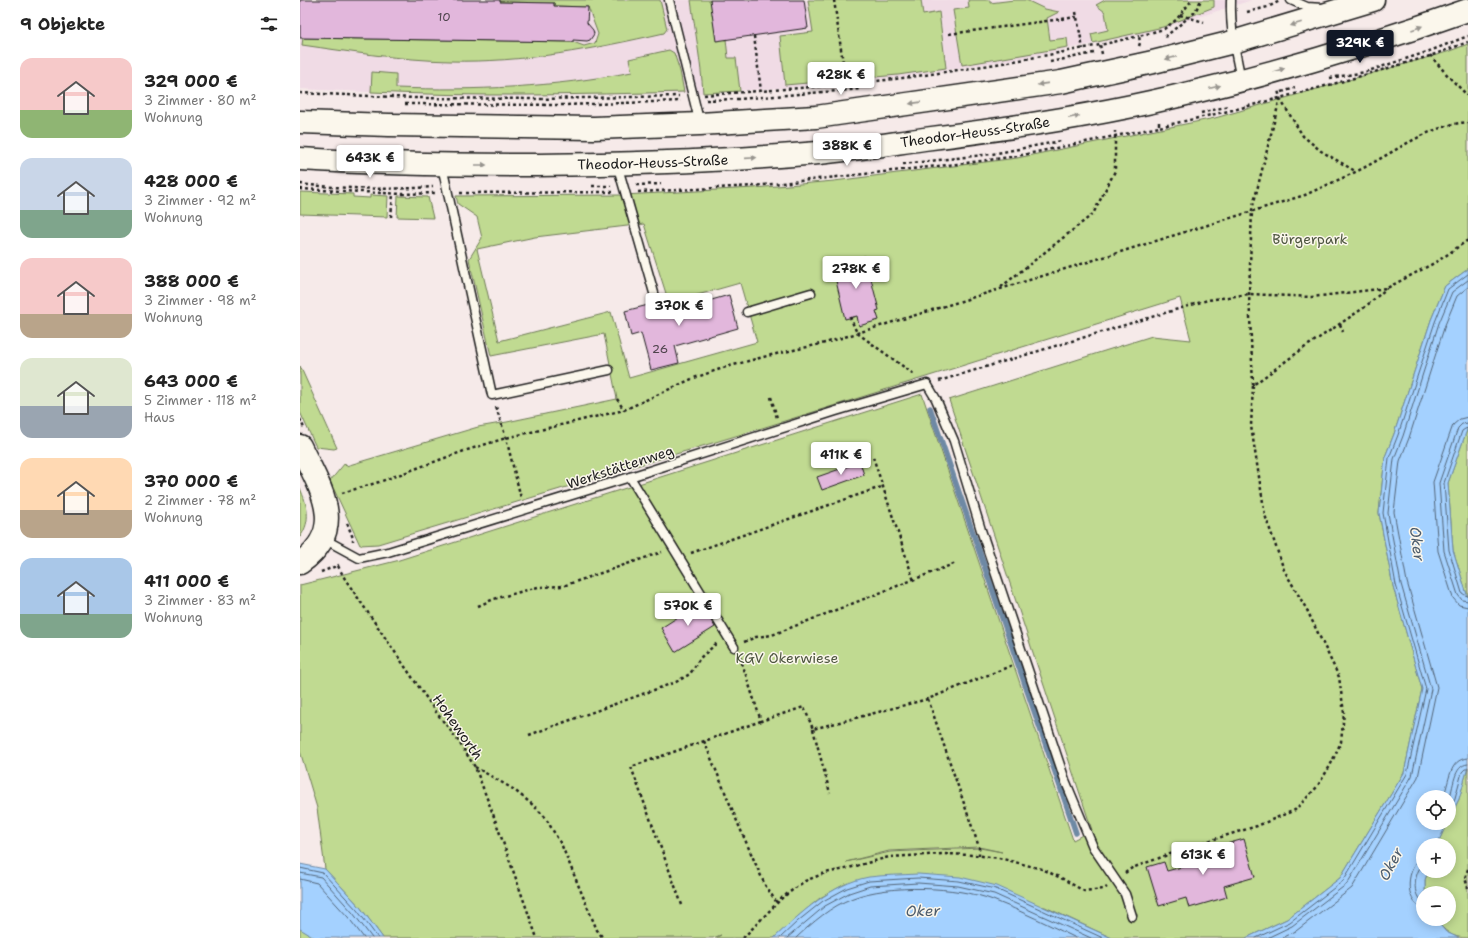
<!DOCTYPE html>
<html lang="de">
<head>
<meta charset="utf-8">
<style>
	:root { --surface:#fff; --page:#f6f6f6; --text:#222; --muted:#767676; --accent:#111827 }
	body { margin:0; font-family:"Shantell Sans",sans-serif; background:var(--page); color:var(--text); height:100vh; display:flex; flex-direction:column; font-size:15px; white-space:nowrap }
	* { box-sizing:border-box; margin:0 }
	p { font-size:13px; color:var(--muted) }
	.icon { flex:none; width:22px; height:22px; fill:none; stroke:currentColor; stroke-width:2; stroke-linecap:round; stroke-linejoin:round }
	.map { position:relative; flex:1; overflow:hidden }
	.side { display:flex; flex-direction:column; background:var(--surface); width:300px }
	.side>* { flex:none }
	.controls { position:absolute; left:1116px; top:790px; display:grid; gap:8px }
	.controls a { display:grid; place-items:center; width:40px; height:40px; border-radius:50%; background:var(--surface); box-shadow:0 2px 10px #0003; font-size:20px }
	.price { position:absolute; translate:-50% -34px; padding:0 9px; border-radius:4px; background:#fff; color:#222; font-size:13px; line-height:26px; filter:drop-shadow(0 1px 2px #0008) }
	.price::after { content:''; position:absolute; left:50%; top:24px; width:12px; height:9px; margin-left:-6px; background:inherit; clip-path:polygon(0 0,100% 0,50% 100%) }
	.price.current { background:var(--accent); color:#fff }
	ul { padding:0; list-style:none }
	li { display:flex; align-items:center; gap:12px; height:100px; padding:0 20px }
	li span { display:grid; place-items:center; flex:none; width:112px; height:80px; border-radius:12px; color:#555 }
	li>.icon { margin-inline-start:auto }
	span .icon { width:48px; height:48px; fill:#fffc; stroke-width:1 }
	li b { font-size:17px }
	h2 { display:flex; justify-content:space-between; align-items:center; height:48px; padding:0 20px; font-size:17px }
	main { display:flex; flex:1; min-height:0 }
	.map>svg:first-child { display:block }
	.built { fill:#f0dbe5 }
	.green { fill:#c0da91; stroke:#6e7b56; fill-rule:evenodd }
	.water { fill:#a4d1ff; stroke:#6e89a4 }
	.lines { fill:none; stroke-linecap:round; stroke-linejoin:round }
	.shore { stroke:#526477; stroke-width:1 }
	.stream { stroke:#6e89a4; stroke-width:5.5 }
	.building { fill:#e2b7dc; stroke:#1c1c1c }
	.lane-casing { stroke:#1c1c1c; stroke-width:11 }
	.secondary-casing { stroke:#1c1c1c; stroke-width:25 }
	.path { stroke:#1c1c1c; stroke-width:2.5; stroke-dasharray:3 3; stroke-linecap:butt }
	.lane { stroke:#fbf7ec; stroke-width:8 }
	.secondary { stroke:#fbf7ec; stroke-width:22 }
	.oneway { fill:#97948e }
	.labels { text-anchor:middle; stroke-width:3; stroke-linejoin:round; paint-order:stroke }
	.number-label { font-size:12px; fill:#4e434c }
	.street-label { font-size:14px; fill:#1c1c1c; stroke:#fbf7ec }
	.park-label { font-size:14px; fill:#4d553f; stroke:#fbf7ec }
	.water-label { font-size:15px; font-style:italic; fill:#4c5b6b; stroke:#fbf7ec }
</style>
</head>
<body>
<main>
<section class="side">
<h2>9 Objekte<svg class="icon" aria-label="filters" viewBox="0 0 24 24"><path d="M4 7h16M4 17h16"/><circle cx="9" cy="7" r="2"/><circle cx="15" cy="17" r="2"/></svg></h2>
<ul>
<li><span style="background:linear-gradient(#f6c9c9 65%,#8fb573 0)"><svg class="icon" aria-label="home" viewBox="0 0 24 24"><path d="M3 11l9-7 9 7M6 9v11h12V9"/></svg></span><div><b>329 000 €</b><p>3 Zimmer · 80 m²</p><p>Wohnung</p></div></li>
<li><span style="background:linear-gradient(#c9d6e8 65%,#7fa58c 0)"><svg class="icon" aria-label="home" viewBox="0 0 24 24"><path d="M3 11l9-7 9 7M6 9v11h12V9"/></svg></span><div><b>428 000 €</b><p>3 Zimmer · 92 m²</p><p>Wohnung</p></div></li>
<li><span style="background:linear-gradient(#f6c9c9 70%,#b9a48a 0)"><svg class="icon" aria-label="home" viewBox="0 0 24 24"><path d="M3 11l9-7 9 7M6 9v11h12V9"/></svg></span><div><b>388 000 €</b><p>3 Zimmer · 98 m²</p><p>Wohnung</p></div></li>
<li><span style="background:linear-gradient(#dfe7d0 60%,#9aa5b1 0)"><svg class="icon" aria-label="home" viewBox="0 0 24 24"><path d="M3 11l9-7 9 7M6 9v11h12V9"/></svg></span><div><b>643 000 €</b><p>5 Zimmer · 118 m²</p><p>Haus</p></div></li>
<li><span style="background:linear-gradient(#ffd9b3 65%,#b9a48a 0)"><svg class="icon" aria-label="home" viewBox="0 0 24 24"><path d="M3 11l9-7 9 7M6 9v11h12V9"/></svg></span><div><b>370 000 €</b><p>2 Zimmer · 78 m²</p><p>Wohnung</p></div></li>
<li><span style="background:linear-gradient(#a9c7e8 70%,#7fa58c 0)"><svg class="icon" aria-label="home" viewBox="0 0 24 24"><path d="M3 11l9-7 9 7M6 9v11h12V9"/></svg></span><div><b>411 000 €</b><p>3 Zimmer · 83 m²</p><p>Wohnung</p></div></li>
</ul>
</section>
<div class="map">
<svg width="1168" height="938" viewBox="0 0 1168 938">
	<rect width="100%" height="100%" fill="#f6eae9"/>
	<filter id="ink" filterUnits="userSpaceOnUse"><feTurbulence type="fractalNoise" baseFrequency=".025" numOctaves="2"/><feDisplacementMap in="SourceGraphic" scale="8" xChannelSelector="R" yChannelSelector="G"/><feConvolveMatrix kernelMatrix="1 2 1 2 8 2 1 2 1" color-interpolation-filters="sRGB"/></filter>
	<g filter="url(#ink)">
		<path class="built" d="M0 0H952L848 33 722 58 603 77 496 87 403 93 180 97 0 89Z"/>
		<g class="green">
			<path d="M200 0H360L367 29 364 33C294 49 223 63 150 61 101 60 51 52 2 45L3 38 273 42 284 46 295 43 298 34 288 7 254 6V3L200 2Z"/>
			<path d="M391 0H410L426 39 428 58H436L440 91 403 93C401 62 395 31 391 0Z"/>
			<path d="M508 0H621L623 15 639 12 646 68 598 75 485 85 480 36 513 32Z"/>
			<path d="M668 0H690V3L714 0H726L745 9 759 12 747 18 750 40 767 38 768 47 662 65 653 10 669 8Z"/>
			<path d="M805 0H914V7L863 27 793 43 791 34 808 30 805 12 796 5Z"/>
			<path d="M1168 44V269L1145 286 1131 320 1094 434 1085 457 1079 513 1093 586 1122 689 1104 773 1040 878 987 919 946 938H812L745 907 545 884 520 898 496 918 474 938H415L421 935 413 938H83L60 907 25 869 17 808 0 751V585L96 561 622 394 773 840 792 830 649 400 852 336 891 340 880 298 462 428 78 544 60 545 30 481 45 463 46 466 178 427 207 422 317 399 304 334 191 356 169 259 182 238 177 217 158 204 156 196 323 195 454 188 534 181 717 158 915 118 1147 52ZM344 224 369 303 440 283 457 342 329 378 311 312 199 341 177 249 235 237ZM679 847 702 852 680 848 590 852 546 862 589 851Z"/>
			<path d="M369 50 374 53 380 71 384 92C279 95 175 97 71 92L72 72 96 74V88C175 91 254 87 332 72L329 59Z"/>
			<path d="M0 192 53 194V197L70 198V195L88 196 87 217 0 214Z"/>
			<path d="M98 196 128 197 133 218 97 217Z"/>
			<path d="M0 366 37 448 34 449 16 447 0 412Z"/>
			<path d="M1168 427V598L1153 550 1148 483Z"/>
			<path d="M0 488C7 505 12 520 0 537Z"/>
			<path d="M1168 767V938C1151 938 1145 931 1135 919H1149V893H1125V880L1128 871H1149V845H1137L1147 823H1149V819L1159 799Z"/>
			<path d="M0 929H1L15 938H0Z"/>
		</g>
		<g class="water">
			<path d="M1168 269V427L1148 483 1153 550 1168 598V767L1159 799 1149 819V797H1123V823H1147L1137 845H1123V871H1128L1125 880V893H1123V919H1135L1146 932 1159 938H946L987 919 1040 878 1104 773 1122 689 1093 586 1079 513 1085 457 1094 434 1131 320 1145 286Z"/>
			<path d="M0 864 25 869 60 907 83 938H15L0 929Z"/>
			<path d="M618 874 660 877 697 886 812 938H474C501 913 531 884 569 877 585 875 602 875 618 874Z"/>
		</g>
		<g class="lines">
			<g class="shore">
				<path d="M1168 417 1160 419 1153 425 1133 482 1138 551 1153 598 1159 605 1168 607"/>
				<path d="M1168 423 1162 424 1158 428 1139 483 1144 551 1158 595 1162 600 1168 601"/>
				<path d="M1168 428 1165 429 1162 431 1144 483 1149 550 1162 593 1165 595 1168 596"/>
				<path d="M1143 797C1150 783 1148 759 1168 758"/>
				<path d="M1149 799C1154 788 1153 765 1168 764"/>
				<path d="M1149 810 1155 798 1162 772 1165 769H1168"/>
				<path d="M1123 857C1106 865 1103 902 1123 908"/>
				<path d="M1123 864C1114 872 1111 896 1123 902"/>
				<path d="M0 868 23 873 57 910 78 938"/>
				<path d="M0 873 21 877 53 913 72 938"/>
				<path d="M0 879 17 883 48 917 64 938"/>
				<path d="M480 938 498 921 523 901 547 888 569 881 618 878 659 881 696 889 803 938"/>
				<path d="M487 938 525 906 549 893 570 886 618 883 658 886 694 894 791 938"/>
				<path d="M496 938C512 923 531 906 553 898 589 884 657 886 693 900 722 911 749 925 776 938"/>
				<path d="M956 938 990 922 1043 881 1107 774 1126 689 1096 585 1083 513 1089 458 1098 435 1135 322 1148 289 1168 274"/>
				<path d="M967 938 992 926 1047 884 1112 776 1131 689 1101 584 1088 513 1094 459 1103 436 1139 323 1152 292 1168 280"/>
				<path d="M981 938 996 931 1052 888 1118 777 1137 687 1107 582 1094 512 1100 461 1109 438 1145 325 1157 296 1168 287"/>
			</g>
			<path class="stream" d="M630 408 776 833"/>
		</g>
		<g class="building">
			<path d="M0 0H200V2L254 3V6L288 7 287 23 293 30 294 34 290 40 287 41 273 40V42L0 38Z"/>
			<path d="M410 0H504L508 28 416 41Z"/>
			<path d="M565 256 579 310 576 311 579 320 559 326 557 316 545 319 532 264Z"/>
			<path d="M429 295 438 328 375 346 379 363 351 370 341 333 331 336 325 311 352 304 355 305 360 304 363 314Z"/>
			<path d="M560 462 564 475 522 490 517 477Z"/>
			<path d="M400 603 415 627 375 652 361 628Z"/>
			<path d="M944 839 955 877 924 886 927 897 889 908 886 898 859 906 847 867 864 862 867 871 914 858 912 848Z"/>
		</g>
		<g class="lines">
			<g class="lane-casing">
				<g id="lane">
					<path d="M369 0 400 124"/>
					<path d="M931 0C930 27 935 52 941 79"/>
					<path d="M991 0 1007 7 1022 8"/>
					<path d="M317 164 356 300"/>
					<path d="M142 166 192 395 309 370"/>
					<path d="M447 312 511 293"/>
					<path d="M330 477 434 647"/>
					<path d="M24 539 59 558 88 552 330 477 536 411 627 384 636 399 654 441 681 530 765 780 793 847 825 894 832 916"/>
				</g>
			</g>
			<g class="secondary-casing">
				<g id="secondary">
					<path d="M0 122 89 125 294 128 400 124 516 117 761 82 853 62 933 42 1073 0"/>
					<path id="s1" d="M0 159C79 164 159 165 238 165 332 164 425 161 518 153 554 150 589 144 624 139 715 128 806 114 894 92 987 70 1078 42 1168 10"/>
					<path d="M0 446C20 488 49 529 0 563"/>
				</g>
			</g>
			<g class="path">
				<path d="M534 0 546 84"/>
				<path d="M776 12 783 49"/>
				<path d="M947 12 968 7 980 1"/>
				<path d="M880 15 904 22"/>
				<path d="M649 34 777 17"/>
				<path d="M454 36 461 91"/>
				<path d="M865 37 895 12 901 0"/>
				<path d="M839 46 840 43 839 36 864 29 876 20 892 0"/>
				<path d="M802 54 800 45 839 36"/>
				<path d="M1130 55 1149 77 1168 96"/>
				<path d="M750 62 794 53"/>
				<path d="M1030 78 1065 72 1127 52 1168 36"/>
				<path d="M982 92 995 88"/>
				<path d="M0 93 116 98 238 99 379 96"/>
				<path d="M404 95C471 90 537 86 603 78 669 69 735 58 800 45"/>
				<path d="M980 99 1003 136 1021 151 1055 171"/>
				<path d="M406 100 438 99 561 89"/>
				<path d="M105 104 265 105 381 101"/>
				<path d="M901 113 929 106"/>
				<path d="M859 122V127L937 109 1033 84 1130 56 1168 42"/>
				<path d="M603 164 692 154 761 141"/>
				<path d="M0 184C44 189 89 190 133 187"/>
				<path d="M336 185 361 184"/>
				<path d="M292 186H311"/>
				<path d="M0 189 103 194 135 193"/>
				<path d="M338 192 454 186 666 163 717 156 859 127"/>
				<path d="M160 193 313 192"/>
				<path d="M91 217 93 194"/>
				<path d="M701 287 793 214 815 171V131"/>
				<path d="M550 317 557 333 615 375"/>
				<path d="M1040 324 1043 332"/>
				<path d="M639 381 908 300 949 294 1012 297 1087 288 1138 261 1168 240"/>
				<path d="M953 385 949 294 952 210 980 98 978 90"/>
				<path d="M471 397 477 418"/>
				<path d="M317 399 324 410"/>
				<path d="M196 407 206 438 221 498"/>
				<path d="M0 419 4 428"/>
				<path d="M573 457 614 581"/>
				<path d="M42 493 79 482 164 451 206 438 324 410 394 378 426 367 467 356 525 343 1005 195C1026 185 1049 176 1069 165 1100 148 1132 125 1168 122"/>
				<path d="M47 523 53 538V541"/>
				<path d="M391 553 584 486"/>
				<path d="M38 566 45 579 136 712 157 739 175 767 193 814 237 938"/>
				<path d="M21 572 39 565"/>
				<path d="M178 606 194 599 238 587 263 586 362 552"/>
				<path d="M444 642 456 637 472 635 656 563"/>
				<path d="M440 657 461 721 504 707 513 729 628 699 713 665"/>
				<path d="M628 699 679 847V855"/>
				<path d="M513 729 530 793"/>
				<path d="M229 735 376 682 390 674 400 658 417 643"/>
				<path d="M404 741 439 826 465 885 477 903"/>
				<path d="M175 767 213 789 233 805 245 817 262 846 297 930 303 938"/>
				<path d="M1168 869 1165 878 1168 888"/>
				<path d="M825 873 832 868 892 846 957 826 995 810 1017 787 1030 766 1041 742 1044 713 1039 677 1007 610 984 570 965 515 951 426 953 385 1004 348 1065 307 1087 288"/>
				<path d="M382 905 331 767 461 721"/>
				<path d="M443 938 483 897 505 881 525 873 545 869 589 857 644 854 674 855 699 858 742 869 763 879 784 891 804 889 807 887"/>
			</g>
			<use href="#lane" class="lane"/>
			<use href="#secondary" class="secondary"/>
		</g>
		<defs><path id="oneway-solid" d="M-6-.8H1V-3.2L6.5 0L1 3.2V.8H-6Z"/></defs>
		<g class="oneway">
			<use href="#oneway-solid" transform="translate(996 24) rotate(163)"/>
			<use href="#oneway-solid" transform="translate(1117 28) rotate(-20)"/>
			<use href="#oneway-solid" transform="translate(871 58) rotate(167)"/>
			<use href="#oneway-solid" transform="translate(979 70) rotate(-16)"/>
			<use href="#oneway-solid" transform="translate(743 84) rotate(172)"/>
			<use href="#oneway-solid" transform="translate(915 87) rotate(-15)"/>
			<use href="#oneway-solid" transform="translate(615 103) rotate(172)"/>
			<use href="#oneway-solid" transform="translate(774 117) rotate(-11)"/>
			<use href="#oneway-solid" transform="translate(451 158) rotate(-4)"/>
			<use href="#oneway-solid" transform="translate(181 165)"/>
		</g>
	</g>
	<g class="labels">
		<g class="number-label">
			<text x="144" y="21">10</text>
			<text x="360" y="353">26</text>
		</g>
		<g class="street-label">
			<text dy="5" stroke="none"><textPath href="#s1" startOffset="677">Theodor-Heuss-Straße</textPath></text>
			<text dy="5" stroke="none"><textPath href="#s1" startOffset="353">Theodor-Heuss-Straße</textPath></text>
			<text transform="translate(320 467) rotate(-18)" y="5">Werkstättenweg</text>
			<text transform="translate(158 727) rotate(55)" y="5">Hoheworth</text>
		</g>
		<g class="park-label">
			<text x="1010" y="244">Bürgerpark</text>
			<text x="487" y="663">KGV Okerwiese</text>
		</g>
		<g class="water-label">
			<text transform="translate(1117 544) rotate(82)" y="5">Oker</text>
			<text transform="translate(1091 864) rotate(-62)" y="5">Oker</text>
			<text transform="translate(623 911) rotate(-1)" y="5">Oker</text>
		</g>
	</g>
</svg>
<div class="controls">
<a><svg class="icon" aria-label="locate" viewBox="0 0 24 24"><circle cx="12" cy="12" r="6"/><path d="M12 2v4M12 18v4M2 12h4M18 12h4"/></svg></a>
<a>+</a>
<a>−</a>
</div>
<b class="price current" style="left:1060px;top:64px">329K €</b>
<b class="price" style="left:541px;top:96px">428K €</b>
<b class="price" style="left:547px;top:167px">388K €</b>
<b class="price" style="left:70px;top:179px">643K €</b>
<b class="price" style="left:556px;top:290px">278K €</b>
<b class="price" style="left:379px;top:327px">370K €</b>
<b class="price" style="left:541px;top:476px">411K €</b>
<b class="price" style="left:388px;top:627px">570K €</b>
<b class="price" style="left:903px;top:876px">613K €</b>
</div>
</main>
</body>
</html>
